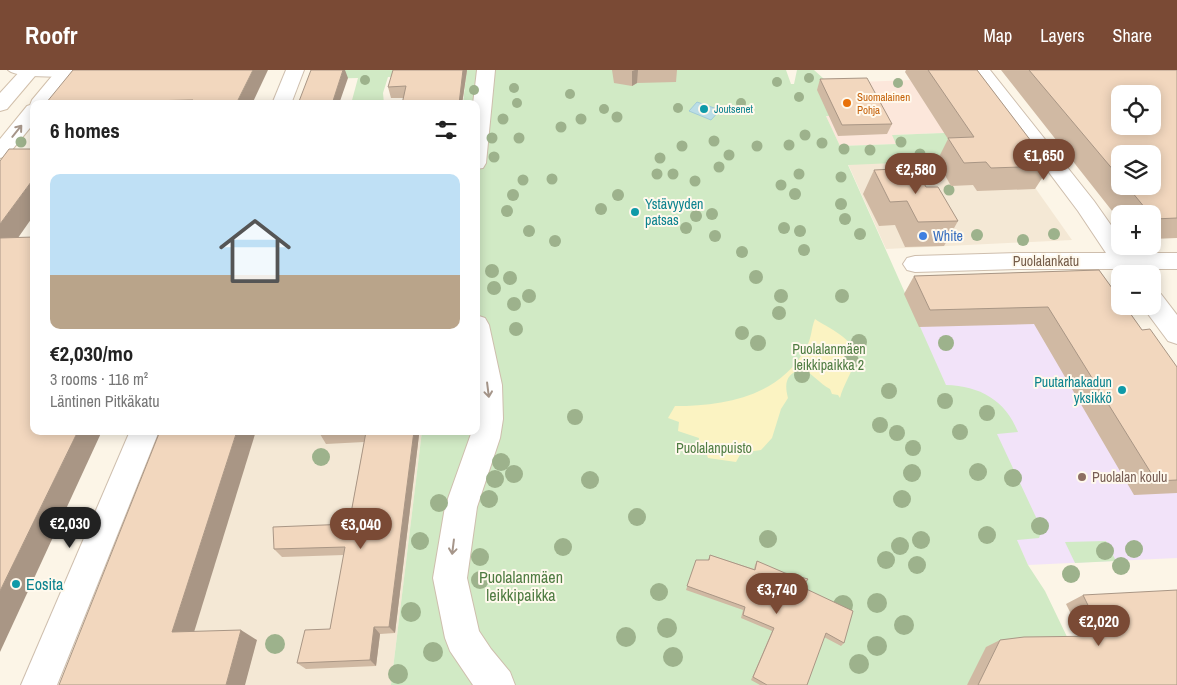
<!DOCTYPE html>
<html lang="en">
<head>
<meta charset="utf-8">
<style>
	:root { --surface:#fff; --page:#f6f6f6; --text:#222; --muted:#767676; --accent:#7a4a35 }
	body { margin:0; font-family:"Archivo Narrow",sans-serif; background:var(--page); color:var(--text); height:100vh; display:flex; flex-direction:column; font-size:19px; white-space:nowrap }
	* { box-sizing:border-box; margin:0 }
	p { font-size:16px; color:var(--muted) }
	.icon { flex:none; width:28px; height:28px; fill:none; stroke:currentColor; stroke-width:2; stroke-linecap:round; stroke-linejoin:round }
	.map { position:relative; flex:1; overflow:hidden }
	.sheet { position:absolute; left:30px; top:30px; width:450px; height:335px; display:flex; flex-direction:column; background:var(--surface); border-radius:10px; box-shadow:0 2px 12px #0003 }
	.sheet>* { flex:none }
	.controls { position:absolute; left:1111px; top:15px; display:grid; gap:10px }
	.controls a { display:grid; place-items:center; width:50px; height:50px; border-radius:10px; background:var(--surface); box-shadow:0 2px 12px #0003; font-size:25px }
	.price { position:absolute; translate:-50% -42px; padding:0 11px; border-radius:18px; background:var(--accent); color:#fff; font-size:16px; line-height:32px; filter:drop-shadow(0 1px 2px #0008) }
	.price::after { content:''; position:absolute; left:50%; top:30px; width:15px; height:11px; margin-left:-8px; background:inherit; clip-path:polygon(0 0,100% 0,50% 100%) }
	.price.active { background:#222; color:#fff }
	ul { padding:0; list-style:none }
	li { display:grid; align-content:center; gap:10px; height:265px; padding:0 20px }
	li span { display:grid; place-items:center; height:155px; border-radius:10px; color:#555 }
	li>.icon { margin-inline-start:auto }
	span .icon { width:90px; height:90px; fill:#fffc; stroke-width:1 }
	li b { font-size:21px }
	h2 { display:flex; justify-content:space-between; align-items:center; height:60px; padding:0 20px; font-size:21px }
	header { display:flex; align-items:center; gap:30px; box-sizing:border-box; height:70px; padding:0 25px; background:var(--accent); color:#fff }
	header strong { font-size:24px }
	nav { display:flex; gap:28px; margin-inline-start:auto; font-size:18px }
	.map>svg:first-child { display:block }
	.residential { fill:#f4e8d5 }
	.commercial { fill:#fce7db }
	.education { fill:#f2e3f9 }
	.green { fill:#d1eac5 }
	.sand { fill:#fbf3c2 }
	.water { fill:#bbdde6; stroke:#a1cbd8 }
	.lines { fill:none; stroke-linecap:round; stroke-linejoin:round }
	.service-casing { stroke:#cebead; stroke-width:2 }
	.minor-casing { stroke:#cebead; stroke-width:2 }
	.tertiary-casing { stroke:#cebead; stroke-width:2 }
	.secondary-casing { stroke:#d1bfaa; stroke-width:2 }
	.service { fill:#fff; fill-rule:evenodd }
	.minor { fill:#fff; fill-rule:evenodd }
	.tertiary { fill:#fff; fill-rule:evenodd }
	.secondary { fill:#fff; fill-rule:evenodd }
	.tree { fill:#9db28c }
	.wall { fill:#d0b9a3; fill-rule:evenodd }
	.shaded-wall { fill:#a99685 }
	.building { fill:#f2d7be; stroke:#a99685; fill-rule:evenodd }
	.oneway { stroke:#a6968a }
	.food-dot { fill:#e8710a; stroke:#fff9ed; stroke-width:2 }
	.culture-dot { fill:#0f9aa8; stroke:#fff9ed; stroke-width:2 }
	.shop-dot { fill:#3f7fe0; stroke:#fff9ed; stroke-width:2 }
	.education-dot { fill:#8d6e63; stroke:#fff9ed; stroke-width:2 }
	.labels { text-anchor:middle; stroke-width:4; stroke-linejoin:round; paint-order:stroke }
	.far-food-label { font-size:11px; fill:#c56008; stroke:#fff9ed; text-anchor:start }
	.far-culture-label { font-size:11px; fill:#0d838f; stroke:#fff9ed; text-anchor:start }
	.culture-label { font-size:14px; fill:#0d838f; stroke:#fff9ed; text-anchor:start }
	.shop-label { font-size:14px; fill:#366cbe; stroke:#fff9ed; text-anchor:start }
	.street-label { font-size:14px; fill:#765e4b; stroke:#fff9ed }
	.park-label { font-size:14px; fill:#4f7c42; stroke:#fff9ed }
	.education-label { font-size:14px; fill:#785e54; stroke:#fff9ed; text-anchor:start }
	.near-park-label { font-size:16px; fill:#4f7c42; stroke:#fff9ed }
	.near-culture-label { font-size:16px; fill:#0d838f; stroke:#fff9ed; text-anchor:start }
</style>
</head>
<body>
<header>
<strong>Roofr</strong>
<nav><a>Map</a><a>Layers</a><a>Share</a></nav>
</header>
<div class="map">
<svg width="1177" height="615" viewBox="0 0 1177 615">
	<rect width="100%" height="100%" fill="#fcf5e7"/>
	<g class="residential">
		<path d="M1014 88 1072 170 886 179 848 94Z"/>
		<path d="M183 361H422L391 615H88Z"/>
	</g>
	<path class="commercial" d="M910 10 994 61 892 65 897 74 840 76 811 14Z"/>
	<path class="education" d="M1084 218 1177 345V488L1028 495 904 224Z"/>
	<g class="green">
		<path d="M340 0H786L791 14H794L797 0H814L824 9 829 20V46H826L840 76 896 74 892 65 994 61 1014 88 848 95 946 315C980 316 1005 330 1018 362L997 364 1042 460 1039 468 1017 470 1028 495 1045 521 1070 573 967 615H391L422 361H476V34H463L466 5 388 7 383 23 384 34H351L358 8 315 9Z"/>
		<path d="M1106 471 1116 491 1075 493 1065 472Z"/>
	</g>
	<path class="sand" d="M815 249C829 259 862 271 854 294 850 306 843 316 840 328L838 325 832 324 830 319C819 313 814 305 803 299 786 303 784 313 788 328L781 339 772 368 761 380 741 383 736 392 708 388 706 382 698 376 699 368 678 361 679 352 668 348 675 336C725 336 780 326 806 278 812 268 811 258 815 249Z"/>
	<path class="water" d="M697 32 720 40 711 50 689 41Z"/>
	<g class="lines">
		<g class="service-casing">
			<path id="service" d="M8 0H36L37 1C31 7 14 5 8 0Z"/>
		</g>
		<g class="minor-casing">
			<g id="minor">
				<path d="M23 0H99L101 3 98 7 92 8 31 6 25 5Z"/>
				<path d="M286 0H304L291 34H272Z"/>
				<path d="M477 0H495L486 93 483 98 476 99V34H473Z"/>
				<path d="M1019 183H1177V199H1019L915 202 907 200 903 194 907 188 915 186Z"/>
				<path d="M476 245 485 248 489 255 502 315 503 349 500 368 477 437 467 508 479 561 491 579 510 602 515 615H473L450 581 445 568 433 508 445 437 472 361H476Z"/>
				<path d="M130 361H159L57 615H21Z"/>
			</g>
		</g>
		<g class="tertiary-casing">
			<g id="tertiary">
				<path d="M972 0H990L1094 131 1120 168V176H1126L1145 204H1120L1078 141Z"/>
				<path d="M1152 222 1161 224 1177 245V274L1168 271 1142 236H1152Z"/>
			</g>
		</g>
		<g class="secondary-casing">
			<g id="secondary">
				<path d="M21 0H40L7 39 0 41V23Z"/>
				<path d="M57 0H76L49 34H34V53L7 86 0 88V69L27 36 30 35 32 30Z"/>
			</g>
		</g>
		<use href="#service" class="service"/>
		<use href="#minor" class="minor"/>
		<use href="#tertiary" class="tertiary"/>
		<use href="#secondary" class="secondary"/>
	</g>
	<g class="tree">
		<circle cx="809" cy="8" r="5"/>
		<circle cx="365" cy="10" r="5"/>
		<circle cx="777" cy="12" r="5"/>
		<circle cx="898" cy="13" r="5"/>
		<circle cx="514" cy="18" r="5"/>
		<circle cx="474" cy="20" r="5"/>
		<circle cx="570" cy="24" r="5"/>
		<circle cx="799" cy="27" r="5"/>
		<circle cx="517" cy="33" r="5"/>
		<circle cx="741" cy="33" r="5"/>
		<circle cx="678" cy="38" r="5"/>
		<circle cx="604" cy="39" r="5"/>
		<circle cx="617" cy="47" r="5.5"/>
		<circle cx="503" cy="49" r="5.5"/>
		<circle cx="581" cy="49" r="5.5"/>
		<circle cx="561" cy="57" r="5.5"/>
		<circle cx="805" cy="65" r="5.5"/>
		<circle cx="492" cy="68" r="5.5"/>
		<circle cx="519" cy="68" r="5.5"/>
		<circle cx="714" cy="71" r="5.5"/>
		<circle cx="21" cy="72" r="5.5"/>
		<circle cx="901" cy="72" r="5.5"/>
		<circle cx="822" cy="73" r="5.5"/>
		<circle cx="789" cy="75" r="5.5"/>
		<circle cx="682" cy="76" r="5.5"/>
		<circle cx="757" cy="76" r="5.5"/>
		<circle cx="844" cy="79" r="5.5"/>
		<circle cx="870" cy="80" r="5.5"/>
		<circle cx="920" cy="84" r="5.5"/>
		<circle cx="729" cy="85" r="5.5"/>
		<circle cx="494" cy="87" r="5.5"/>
		<circle cx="660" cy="88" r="5.5"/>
		<circle cx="719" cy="97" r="5.5"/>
		<circle cx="657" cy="104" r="5.5"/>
		<circle cx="673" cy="104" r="5.5"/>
		<circle cx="799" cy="104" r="5.5"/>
		<circle cx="841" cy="107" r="5.5"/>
		<circle cx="552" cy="109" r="5.5"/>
		<circle cx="523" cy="110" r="5.5"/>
		<circle cx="695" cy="111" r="5.5"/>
		<circle cx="781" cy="115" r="5.5"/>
		<circle cx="949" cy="120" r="5.5"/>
		<circle cx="795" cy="124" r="6"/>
		<circle cx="513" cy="125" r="6"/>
		<circle cx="618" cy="125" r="6"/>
		<circle cx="841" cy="134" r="6"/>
		<circle cx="601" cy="139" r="6"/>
		<circle cx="507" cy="141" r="6"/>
		<circle cx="712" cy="144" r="6"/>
		<circle cx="696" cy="146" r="6"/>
		<circle cx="845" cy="149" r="6"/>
		<circle cx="686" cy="158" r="6"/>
		<circle cx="784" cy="158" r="6"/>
		<circle cx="529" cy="161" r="6"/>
		<circle cx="800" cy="161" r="6"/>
		<circle cx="860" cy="164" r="6"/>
		<circle cx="1054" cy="164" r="6"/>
		<circle cx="977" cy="165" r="6"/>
		<circle cx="715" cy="166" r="6"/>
		<circle cx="1023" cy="170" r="6"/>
		<circle cx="555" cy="171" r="6"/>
		<circle cx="804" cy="180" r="6"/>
		<circle cx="742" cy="182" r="6"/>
		<circle cx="492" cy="201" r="7"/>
		<circle cx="756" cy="207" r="7"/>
		<circle cx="510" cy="208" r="7"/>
		<circle cx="494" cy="218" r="7"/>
		<circle cx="529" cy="226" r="7"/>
		<circle cx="781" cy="226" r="7"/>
		<circle cx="842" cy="226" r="7"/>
		<circle cx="514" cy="234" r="7"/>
		<circle cx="779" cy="243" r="7"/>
		<circle cx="516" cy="259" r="7"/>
		<circle cx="742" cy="263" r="7"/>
		<circle cx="859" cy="272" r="8"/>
		<circle cx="758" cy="273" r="8"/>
		<circle cx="946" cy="273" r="8"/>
		<circle cx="851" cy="291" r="8"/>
		<circle cx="802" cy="305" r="8"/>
		<circle cx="889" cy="321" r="8"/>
		<circle cx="945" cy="331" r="8"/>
		<circle cx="987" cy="343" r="8"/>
		<circle cx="575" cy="347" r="8"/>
		<circle cx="880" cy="355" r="8"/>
		<circle cx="960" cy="362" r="8"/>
		<circle cx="897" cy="363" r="8"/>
		<circle cx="913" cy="378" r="8"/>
		<circle cx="321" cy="387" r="9"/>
		<circle cx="501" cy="392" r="9"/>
		<circle cx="978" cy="402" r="9"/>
		<circle cx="912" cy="403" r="9"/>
		<circle cx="514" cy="404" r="9"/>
		<circle cx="1013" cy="408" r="9"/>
		<circle cx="495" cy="409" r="9"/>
		<circle cx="590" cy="410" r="9"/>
		<circle cx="489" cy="429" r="9"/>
		<circle cx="902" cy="429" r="9"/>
		<circle cx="439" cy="433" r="9"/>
		<circle cx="637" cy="447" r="9"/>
		<circle cx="1040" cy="456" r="9"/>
		<circle cx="987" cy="465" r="9"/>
		<circle cx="768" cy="469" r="9"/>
		<circle cx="921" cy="470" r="9"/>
		<circle cx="420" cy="471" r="9"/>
		<circle cx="900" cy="476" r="9"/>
		<circle cx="563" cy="477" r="9"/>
		<circle cx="1134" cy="479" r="9"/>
		<circle cx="1105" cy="481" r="9"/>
		<circle cx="480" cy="487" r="9"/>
		<circle cx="886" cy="490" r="9"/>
		<circle cx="917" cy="495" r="9"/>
		<circle cx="1121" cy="496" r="9"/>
		<circle cx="1071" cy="504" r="9"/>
		<circle cx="480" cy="510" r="9"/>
		<circle cx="659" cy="522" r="9"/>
		<circle cx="877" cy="533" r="10"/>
		<circle cx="843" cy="535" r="10"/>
		<circle cx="411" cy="542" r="10"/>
		<circle cx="904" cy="555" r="10"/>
		<circle cx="667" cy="558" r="10"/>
		<circle cx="626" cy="567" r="10"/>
		<circle cx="275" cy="574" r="10"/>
		<circle cx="877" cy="576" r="10"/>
		<circle cx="433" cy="582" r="10"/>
		<circle cx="673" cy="587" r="10"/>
		<circle cx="859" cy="594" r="10"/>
		<circle cx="398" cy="604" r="10"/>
	</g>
	<g class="wall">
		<path d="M73 0 252 34H47Z"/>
		<path d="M467 0 462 34H402L404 28H391L388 17Z"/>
		<path d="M612 0H677L676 12 637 13 632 16 614 13Z"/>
		<path d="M906 0H977L1050 96 1035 119 977 121 973 115 951 116 937 91 948 69 905 2Z"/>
		<path d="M1001 0H1177V168L1152 169V144H1120V151ZM1120 84 1152 116H1120Z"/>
		<path d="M820 9 892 54 887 64 838 66 817 20Z"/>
		<path d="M874 100 926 117 958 151 944 176 905 177 895 155 879 156 863 124Z"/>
		<path d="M1099 200 1142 260 1177 297V423L1134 425 1034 254 919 257 904 224 914 206Z"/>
		<path d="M321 361H422V365H419L395 563 380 564 376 596 306 599 297 593 330 559 344 485 282 487 274 479 349 454 364 372 326 374 320 364Z"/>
		<path d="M710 485 754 499 755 495 757 491 802 517 844 573 841 576 824 567 807 615H760L751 610 772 561 741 548 743 540 686 520 696 490H708Z"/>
		<path d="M1083 525 1177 615H967L986 577 1000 570 1082 566 1066 534Z"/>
	</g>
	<g class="shaded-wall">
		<path d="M253 0H268L252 34H236Z"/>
		<path d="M343 0H345L348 8 339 34H332Z"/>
		<path d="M463 0H467L462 34H459Z"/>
		<path d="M635 0H638L637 13 632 16V1Z"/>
		<path d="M34 108V145L6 185 0 178V154Z"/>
		<path d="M78 361H102L0 582V521Z"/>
		<path d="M237 361H256L191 572 172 562Z"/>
		<path d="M414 361H417L419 365 395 563 389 557Z"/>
		<path d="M374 557 380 564 376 596 370 590Z"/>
		<path d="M241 560 257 570 245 615H226Z"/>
	</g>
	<g class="building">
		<path d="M73 0H253L236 34H190L193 30 46 33Z"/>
		<path d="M311 0H343L332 34H298Z"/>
		<path d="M393 0H463L459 34H402L406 16 388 17Z"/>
		<path d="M928 0H977L1050 96 991 98 986 92 964 93 948 68 974 67Z"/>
		<path d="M1029 0H1177V148L1154 149 1152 147V144H1150L1127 116H1152V84H1120V108ZM1120 24H1152V56H1120Z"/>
		<path d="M867 8 892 54 842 55 820 9Z"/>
		<path d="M9 79H34V108L0 154V91Z"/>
		<path d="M915 98 926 117H938L958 151 918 152 907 131 890 132 874 100Z"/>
		<path d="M34 167V361H78L0 521V168Z"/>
		<path d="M1099 200 1120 229V236H1125L1142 260 1150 259 1177 297V410L1156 411 1048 237 930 240 914 206Z"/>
		<path d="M160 361H237L172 562 241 560 226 615H59Z"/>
		<path d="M321 361H414L389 557H374L370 590 297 593 305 560 330 559 345 477 274 479 273 457 349 454 366 362 320 364Z"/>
		<path d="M710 485 755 500 757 491 785 503 808 509 802 517 853 541 844 573 826 563 807 615H767L753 607 774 558 743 545 745 537 687 516 696 490H709Z"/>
		<path d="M1177 520V615H978L1000 570 1024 567 1103 566 1083 525Z"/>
	</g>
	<defs><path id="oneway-shaft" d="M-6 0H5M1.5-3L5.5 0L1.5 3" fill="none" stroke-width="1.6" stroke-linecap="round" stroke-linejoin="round" transform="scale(1.25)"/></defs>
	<g class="oneway">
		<use href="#oneway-shaft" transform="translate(17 61) rotate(-51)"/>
		<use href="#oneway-shaft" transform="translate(488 320) rotate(83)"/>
		<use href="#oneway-shaft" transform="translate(453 477) rotate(97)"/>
	</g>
	<circle class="food-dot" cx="847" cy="33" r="5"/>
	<g class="culture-dot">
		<circle cx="704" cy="39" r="5"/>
		<circle cx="635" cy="142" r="5"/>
		<circle cx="1122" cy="320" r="5"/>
		<circle cx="16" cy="514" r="5"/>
	</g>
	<circle class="shop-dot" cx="923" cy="166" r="5"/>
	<circle class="education-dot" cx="1082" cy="407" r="5"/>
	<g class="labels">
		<g class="far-food-label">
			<text x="857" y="31">Suomalainen<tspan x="857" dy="13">Pohja</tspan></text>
		</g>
		<g class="far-culture-label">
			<text x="714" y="43">Joutsenet</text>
		</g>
		<g class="culture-label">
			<text x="645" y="139">Ystävyyden<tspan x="645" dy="16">patsas</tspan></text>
			<text x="1112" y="317" text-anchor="end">Puutarhakadun<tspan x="1112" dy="16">yksikkö</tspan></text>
		</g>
		<g class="shop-label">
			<text x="933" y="171">White</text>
		</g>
		<g class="street-label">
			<text x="1046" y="196">Puolalankatu</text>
		</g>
		<g class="park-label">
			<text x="829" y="284">Puolalanmäen<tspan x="829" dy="16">leikkipaikka 2</tspan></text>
			<text x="714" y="383">Puolalanpuisto</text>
		</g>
		<g class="education-label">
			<text x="1092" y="412">Puolalan koulu</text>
		</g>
		<g class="near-park-label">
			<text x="521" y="513">Puolalanmäen<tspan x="521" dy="18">leikkipaikka</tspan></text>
		</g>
		<g class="near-culture-label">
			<text x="26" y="520">Eosita</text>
		</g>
	</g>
</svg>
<div class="controls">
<a><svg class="icon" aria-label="locate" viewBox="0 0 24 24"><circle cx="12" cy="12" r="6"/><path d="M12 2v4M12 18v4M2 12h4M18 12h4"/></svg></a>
<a><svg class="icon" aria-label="layers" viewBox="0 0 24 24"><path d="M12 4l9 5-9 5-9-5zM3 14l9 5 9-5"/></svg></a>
<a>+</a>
<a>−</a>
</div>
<b class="price" style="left:1044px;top:111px">€1,650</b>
<b class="price" style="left:916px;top:125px">€2,580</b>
<b class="price active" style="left:70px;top:479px">€2,030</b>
<b class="price" style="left:361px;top:480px">€3,040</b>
<b class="price" style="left:777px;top:545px">€3,740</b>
<b class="price" style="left:1099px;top:577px">€2,020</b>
<section class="sheet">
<h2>6 homes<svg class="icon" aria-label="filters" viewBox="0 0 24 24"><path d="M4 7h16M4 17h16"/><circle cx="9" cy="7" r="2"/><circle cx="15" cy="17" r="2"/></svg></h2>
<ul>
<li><span style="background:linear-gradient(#bfe0f5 65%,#b9a48a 0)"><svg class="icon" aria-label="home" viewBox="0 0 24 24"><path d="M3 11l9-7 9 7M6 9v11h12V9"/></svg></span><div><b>€2,030/mo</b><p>3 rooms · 116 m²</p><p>Läntinen Pitkäkatu</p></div></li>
</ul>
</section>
</div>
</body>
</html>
